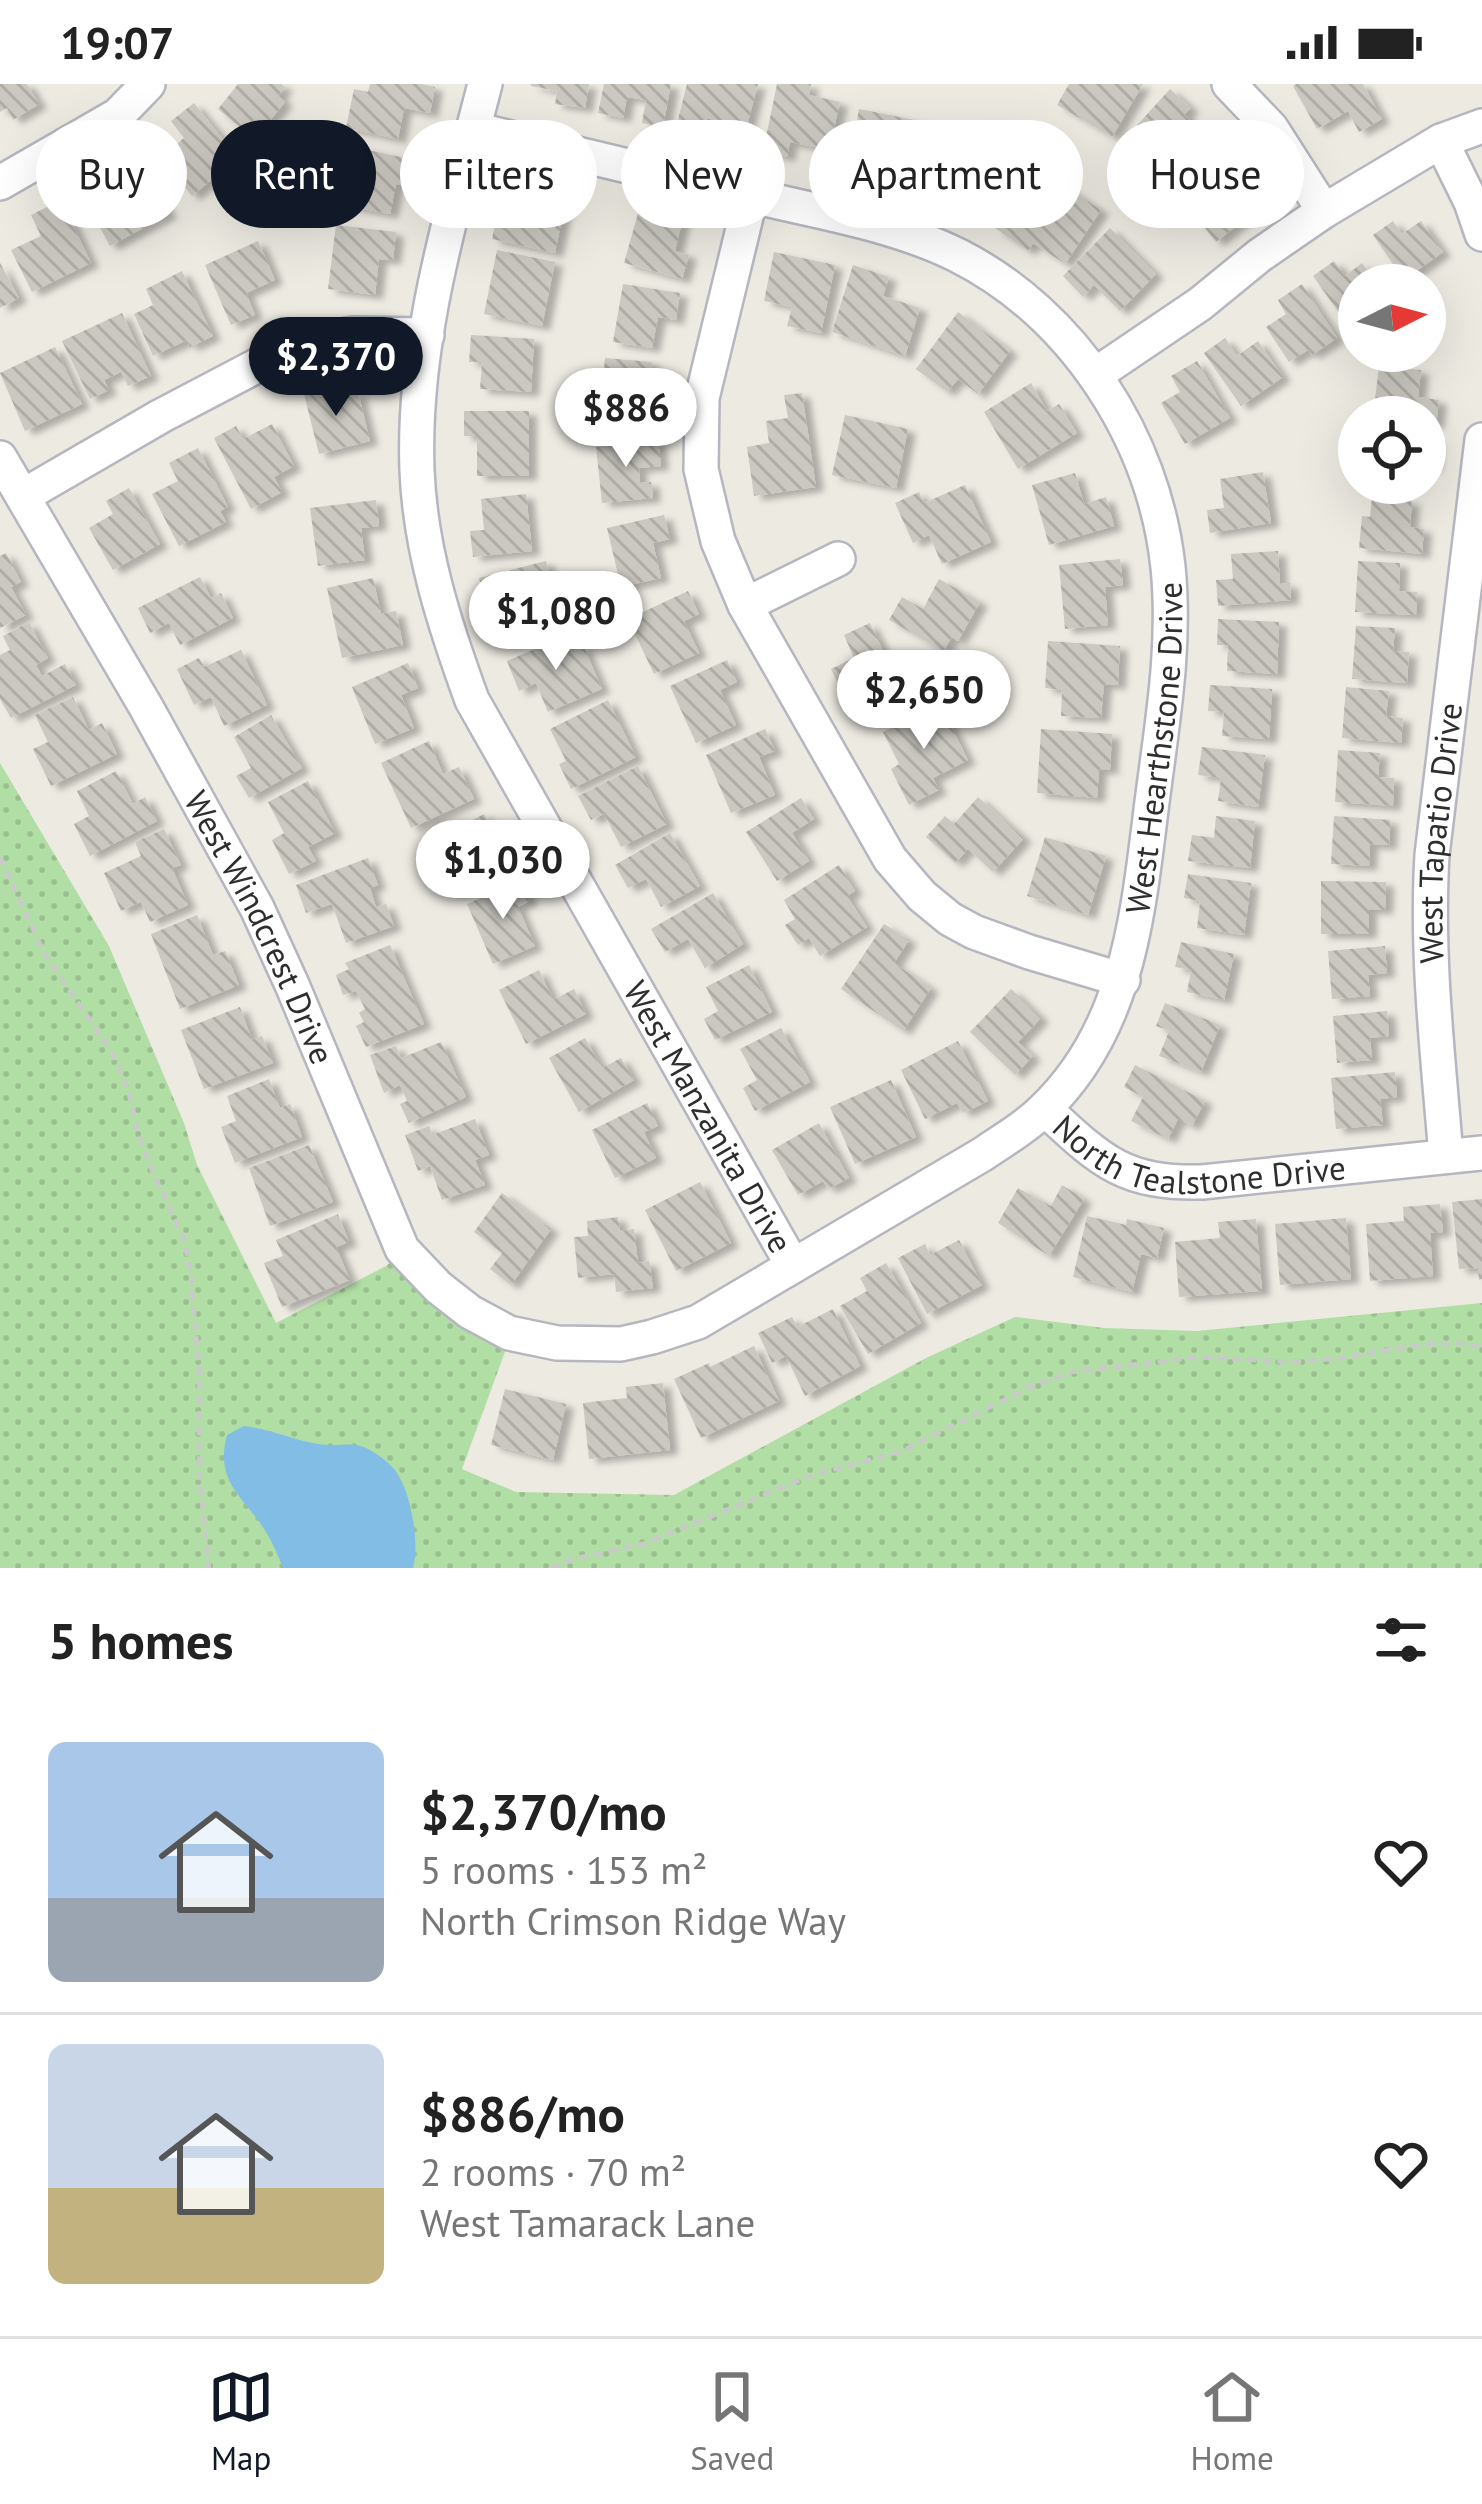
<!DOCTYPE html>
<html lang="en">
<head>
<meta charset="utf-8">
<style>
	:root { --surface:#fff; --page:#f6f6f6; --text:#222; --muted:#767676; --line:#e0e0e0; --accent:#111827 }
	body { margin:0; font-family:"PT Sans",sans-serif; background:var(--page); color:var(--text); height:100vh; display:flex; flex-direction:column; font-size:45px; white-space:nowrap }
	* { box-sizing:border-box; margin:0 }
	p { font-size:39px; color:var(--muted) }
	.icon { flex:none; width:66px; height:66px; fill:none; stroke:currentColor; stroke-width:2; stroke-linecap:round; stroke-linejoin:round }
	.map { position:relative; height:1484px; overflow:hidden }
	.drawer { display:flex; flex-direction:column; background:var(--surface); flex:1 }
	.drawer>* { flex:none }
	.hud { position:absolute; left:36px; top:36px; width:1410px; height:108px; display:flex; gap:24px }
	.needle { width:78px; rotate:84deg }
	.buttons { position:absolute; left:1338px; top:180px; display:grid; gap:24px }
	.buttons a { display:grid; place-items:center; width:108px; height:108px; border-radius:50%; background:var(--surface); box-shadow:0 12px 48px #0002; font-size:60px }
	.price { position:absolute; translate:-50% -102px; padding:0 27px; border-radius:42px; background:#fff; color:#222; font-size:39px; line-height:78px; filter:drop-shadow(0 3px 6px #0008) }
	.price::after { content:''; position:absolute; left:50%; top:72px; width:36px; height:27px; margin-left:-18px; background:inherit; clip-path:polygon(0 0,100% 0,50% 100%) }
	.price.selected { background:var(--accent); color:#fff }
	ul { padding:0; list-style:none }
	li { display:flex; align-items:center; gap:36px; height:300px; padding:0 48px }
	li+li { border-top:3px solid var(--line) }
	li span { display:grid; place-items:center; flex:none; width:336px; height:240px; border-radius:18px; color:#555 }
	li>.icon { margin-inline-start:auto }
	span .icon { width:144px; height:144px; fill:#fffc; stroke-width:1 }
	li b { font-size:51px }
	h2 { display:flex; justify-content:space-between; align-items:center; height:144px; padding:0 48px; font-size:51px }
	.tag { padding:0 42px; border-radius:54px; background:var(--surface); box-shadow:0 12px 48px #0002; font-size:42px; line-height:108px }
	.tag.selected { background:var(--accent); color:#fff }
	.status { display:flex; justify-content:space-between; align-items:center; height:84px; padding:0 60px; background:var(--surface); direction:ltr }
	.status svg { height:33px; fill:currentColor }
	.tabs { display:flex; justify-content:space-around; align-items:center; height:168px; border-top:3px solid var(--line); background:var(--surface); font-size:33px; color:var(--muted) }
	.tabs a { display:grid; justify-items:center; gap:6px }
	.tabs .selected { color:var(--accent) }
	.map>svg:first-child { display:block }
	.green { fill:url(#green-dots) }
	.water { fill:#81bde4 }
	.building { fill:url(#building-back-hatch); filter:url(#shadow) }
	.lines { fill:none; stroke-linecap:round; stroke-linejoin:round }
	.minor-casing { stroke:#b5b6c0; stroke-width:38 }
	.path { stroke:#c9c9c9; stroke-width:4.5; stroke-dasharray:9 6; stroke-linecap:butt }
	.minor { stroke:#fff; stroke-width:33 }
	.labels { text-anchor:middle; stroke-width:12; stroke-linejoin:round; paint-order:stroke }
	.street-label { font-size:33px; fill:#2e2e2e; stroke:#fff }
</style>
</head>
<body>
<div class="status"><b>19:07</b><svg viewBox="0 0 49 12"><path d="M0 12V9h3v3zM5 12V6h3v6zM10 12V3h3v9zM15 12V0h3v12zM26 1h20v11H26zM47 4h2v5h-2z"/></svg></div>
<div class="map">
<svg width="1482" height="1484" viewBox="0 0 1482 1484">
	<defs>
		<pattern id="green-dots" width="8" height="8" patternUnits="userSpaceOnUse" patternTransform="scale(3)"><rect width="8" height="8" fill="#b1dea5"/><path d="M2 2h.1M6 6h.1" fill="none" stroke="#99bf8e" stroke-width="1.8" stroke-linecap="round"/></pattern>
		<pattern id="building-back-hatch" width="6" height="6" patternUnits="userSpaceOnUse" patternTransform="scale(3)"><rect width="6" height="6" fill="#cac8c0"/><path d="M-1 5l2 2M0 0l6 6M5-1l2 2" fill="none" stroke="#aeaca5"/></pattern>
		<filter id="shadow"><feDropShadow dx="8" dy="4.5" stdDeviation="3" flood-color="#0004"/></filter>
	</defs>
	<rect width="100%" height="100%" fill="#edeae2"/>
	<path class="green" d="M0 679 109 862 184 1039 197 1081 276 1239 386 1182 394 1175C423 1215 458 1248 506 1265L462 1385 516 1408 674 1411 926 1274 1015 1233 1104 1244 1197 1247 1482 1219V1484H0Z"/>
	<path class="water" d="M244 1342C272 1345 299 1359 327 1361 340 1362 351 1358 364 1363 373 1367 388 1377 394 1385 411 1405 420 1460 413 1484H283C278 1472 273 1459 266 1448 245 1413 214 1399 227 1351Z"/>
	<g class="building">
		<path d="M0 0H27L39 20 13 36 7 24 0 28Z"/>
		<path d="M238 0H281L285 3 278 12 285 18 255 55 218 25Z"/>
		<path d="M370 0H421L435 3 430 29 404 24 398 55 346 44 354 5 368 8Z"/>
		<path d="M531 0H589L585 24 555 20 557 7 531 2Z"/>
		<path d="M604 0H671L663 43 642 39 646 16 627 13 623 34 598 29Z"/>
		<path d="M687 0H758L746 45 707 34 702 50 676 43Z"/>
		<path d="M777 0H811L809 11 840 18 829 66 790 58 787 73 763 68Z"/>
		<path d="M1069 0H1143L1112 53 1057 21Z"/>
		<path d="M1296 0H1363L1382 35 1359 48 1348 27 1317 45 1293 2Z"/>
		<path d="M1170 5 1191 24 1184 31 1211 55 1167 104 1120 60Z"/>
		<path d="M194 19 238 74 192 112 161 73 184 54 171 37Z"/>
		<path d="M859 25 920 37 912 81 875 74 871 92 848 88Z"/>
		<path d="M951 45 1010 65 995 113 959 102 953 121 929 114Z"/>
		<path d="M359 64 419 77 414 104 396 100 390 130 348 122Z"/>
		<path d="M1230 69 1247 91 1229 105 1250 131 1216 158 1178 110Z"/>
		<path d="M136 70 169 130 110 162 85 116 117 98 110 85Z"/>
		<path d="M1047 90 1101 126 1065 180 1033 159 1028 167 995 144 1011 120 1022 127Z"/>
		<path d="M520 95 568 105 555 169 492 155 497 130 512 133Z"/>
		<path d="M61 116 91 179 32 208 11 166 41 152 31 131Z"/>
		<path d="M640 122 683 134 675 167 689 171 682 195 624 179Z"/>
		<path d="M1393 137 1402 150 1421 137 1443 168 1404 196 1373 151Z"/>
		<path d="M336 141 396 148 393 176 379 175 375 211 328 205Z"/>
		<path d="M1110 144 1156 190 1120 227 1094 201 1083 213 1063 192Z"/>
		<path d="M258 157 275 196 246 209 255 231 231 241 205 181Z"/>
		<path d="M497 166 555 178 542 242 484 230Z"/>
		<path d="M774 168 835 181 821 249 787 242 792 223 764 217Z"/>
		<path d="M1334 177 1345 192 1362 179 1378 201H1359V227L1345 237 1313 192Z"/>
		<path d="M0 179 19 214 0 224Z"/>
		<path d="M853 181 889 193 883 212 920 224 905 272 832 248Z"/>
		<path d="M182 187 213 252 190 263 187 256 153 272 134 230 153 221 146 205Z"/>
		<path d="M623 200 680 209 676 236 658 233 652 264 613 258Z"/>
		<path d="M1302 200 1337 254 1312 271 1308 266 1289 278 1266 243 1286 230 1278 216Z"/>
		<path d="M958 228 1010 267 978 310 958 295 947 308 916 285Z"/>
		<path d="M122 229 151 292 128 302 121 288 104 296 109 306 90 315 62 257Z"/>
		<path d="M471 251 534 255 531 308 480 305 482 278H469Z"/>
		<path d="M1225 254 1237 272 1258 257 1283 293 1241 322 1204 269Z"/>
		<path d="M55 263 82 320 25 347 0 289Z"/>
		<path d="M605 274 652 278 648 318 661 319 659 344 599 339Z"/>
		<path d="M1197 277 1230 334 1185 360 1161 319 1180 308 1171 292Z"/>
		<path d="M1379 282 1421 286 1418 313 1439 316 1436 341 1425 340V333H1373Z"/>
		<path d="M1031 299 1047 327 1059 320 1077 349 1018 385 984 328Z"/>
		<path d="M328 300 332 315 358 308 370 357 319 370 303 306Z"/>
		<path d="M802 309 816 403 754 412 747 363 769 359 766 337 788 334 784 311Z"/>
		<path d="M464 327H529V392H477V352H464Z"/>
		<path d="M845 331 908 345 896 404 832 391Z"/>
		<path d="M272 340 294 382 274 393 282 408 251 425 214 354 236 342 243 355Z"/>
		<path d="M1425 355 1436 356 1434 383 1425 382Z"/>
		<path d="M658 356 661 382 639 384 640 399 651 398 653 414 602 419 596 363Z"/>
		<path d="M198 364 228 423 220 427 226 438 179 462 152 410 178 397 169 379Z"/>
		<path d="M1263 388 1271 439 1210 449 1207 426 1224 424 1220 395Z"/>
		<path d="M1075 389 1084 420 1106 413 1114 442 1049 461 1032 401Z"/>
		<path d="M965 401 991 458 942 480 929 451 913 459 895 419 919 408 924 419Z"/>
		<path d="M129 404 160 460 113 486 89 444 113 430 106 417Z"/>
		<path d="M526 410 532 467 473 473 470 447 484 446 481 415Z"/>
		<path d="M1372 413 1412 417 1410 443 1424 445 1422 470 1359 464 1362 432 1370 433Z"/>
		<path d="M376 416 379 442 361 444 365 476 318 482 310 424Z"/>
		<path d="M664 431 670 455 653 459 661 494 621 503 607 444Z"/>
		<path d="M1278 467 1280 500 1290 499 1291 516 1218 522 1216 496 1233 495 1231 470Z"/>
		<path d="M6 469 21 498 11 503 26 531 0 544V472Z"/>
		<path d="M1120 475 1123 501 1105 503 1108 541 1065 545 1059 481Z"/>
		<path d="M546 477 562 542 508 555 499 520 487 523 479 494Z"/>
		<path d="M1358 477 1400 479 1399 507 1417 508 1416 531 1355 528Z"/>
		<path d="M200 493 211 514 221 509 233 534 180 561 169 539 150 549 138 524Z"/>
		<path d="M373 494 381 530 396 527 403 561 342 574 327 504Z"/>
		<path d="M939 495 980 518 958 557 952 553 943 567 889 536 902 513 923 525Z"/>
		<path d="M688 507 699 530 684 537 699 569 654 590 628 535Z"/>
		<path d="M1218 535 1279 538 1277 590 1227 587 1228 561H1217Z"/>
		<path d="M29 538 48 574 36 581 42 592 65 580 76 601 11 634 0 615V571L10 566 3 552Z"/>
		<path d="M870 539 898 598 868 612 874 625 854 634 831 585 854 574 844 551Z"/>
		<path d="M1356 542 1395 544 1393 567 1409 568 1407 599 1352 595Z"/>
		<path d="M567 551 574 566 583 561 602 605 548 628 536 599 519 607 507 577Z"/>
		<path d="M1048 557 1120 562 1118 601 1104 600 1101 634 1061 632 1062 606 1045 604Z"/>
		<path d="M241 566 267 621 224 642 211 613 194 621 177 585 199 574 204 583Z"/>
		<path d="M727 576 737 598 720 606 736 641 696 659 670 602Z"/>
		<path d="M408 579 418 604 401 611 414 644 375 660 352 603Z"/>
		<path d="M1210 601 1272 605 1269 655 1222 652 1224 628 1208 627Z"/>
		<path d="M1346 603 1389 607 1386 632 1403 634 1401 659 1342 654Z"/>
		<path d="M73 613 89 646 102 639 117 670 51 702 33 665 48 658 35 631Z"/>
		<path d="M608 616 636 673 571 705 559 680 566 677 550 645Z"/>
		<path d="M939 619 968 676 933 694 939 706 909 721 891 685 899 680 883 648Z"/>
		<path d="M271 631 302 684 249 714 236 692 251 684 234 653Z"/>
		<path d="M765 645 775 667 759 673 775 711 731 729 706 671Z"/>
		<path d="M1041 645 1112 650 1110 686 1099 685 1097 714 1037 709Z"/>
		<path d="M429 657 443 690 459 683 474 715 411 744 381 679Z"/>
		<path d="M1202 663 1265 671 1258 723 1218 717 1221 694 1198 691Z"/>
		<path d="M1338 666 1380 669 1378 693 1394 694 1393 722 1335 718Z"/>
		<path d="M638 682 667 740 621 763 604 730 591 736 578 712Z"/>
		<path d="M116 687 133 720 145 713 157 737 90 772 74 740 89 732 77 707Z"/>
		<path d="M308 697 335 749 308 763 316 777 289 790 272 756 284 749 268 718Z"/>
		<path d="M978 713 1024 754 993 788 968 765 955 779 926 753 945 732 954 740Z"/>
		<path d="M801 714 814 735 792 749 809 777 777 797 746 748Z"/>
		<path d="M484 730 500 761 487 768 496 784 452 808 426 761Z"/>
		<path d="M1216 732 1255 737 1250 784 1188 777 1192 751 1214 754Z"/>
		<path d="M1334 732 1390 736 1389 761 1370 760 1369 782 1331 780Z"/>
		<path d="M164 745 181 781 172 784 188 821 150 838 141 818 121 827 104 789 141 772 135 758Z"/>
		<path d="M670 749 700 802 661 823 646 795 628 804 615 781Z"/>
		<path d="M1045 753 1106 772 1088 831 1027 812Z"/>
		<path d="M368 774 378 801 370 804 376 823 386 820 394 842 346 859 332 820 306 829 296 801Z"/>
		<path d="M839 781 855 807 847 812 867 843 820 872 809 854 798 861 785 841 795 835 784 816Z"/>
		<path d="M1188 790 1251 799 1244 851 1197 844 1200 817 1184 814Z"/>
		<path d="M521 797 530 817 518 823 535 862 493 880 467 820Z"/>
		<path d="M1321 797 1386 798 1385 826 1369 825V850H1321Z"/>
		<path d="M713 809 743 860 705 884 688 855 665 868 651 845Z"/>
		<path d="M197 831 213 871 225 867 239 901 180 925 151 850Z"/>
		<path d="M884 840 909 856 894 879 931 904 903 947 841 905Z"/>
		<path d="M1181 858 1234 870 1224 916 1187 908 1191 886 1175 883Z"/>
		<path d="M390 861 424 940 366 963 356 942 364 938 359 929 365 925 356 907 343 911 336 891 349 885 345 879Z"/>
		<path d="M1385 862 1387 889 1368 891 1370 912 1332 915 1328 867Z"/>
		<path d="M749 881 772 928 715 956 704 935 718 927 706 903Z"/>
		<path d="M539 886 553 916 574 905 586 930 526 960 499 906Z"/>
		<path d="M1011 905 1041 934 1018 958 1033 972 1015 991 970 948Z"/>
		<path d="M1165 919 1220 941 1201 988 1159 972 1169 947 1156 942Z"/>
		<path d="M240 923 252 956 262 952 273 979 204 1005 181 946Z"/>
		<path d="M1387 927 1389 952 1370 954 1372 976 1337 979 1333 932Z"/>
		<path d="M781 944 810 998 755 1027 743 1004 757 996 740 965Z"/>
		<path d="M585 954 602 984 621 974 634 996 579 1028 549 974Z"/>
		<path d="M958 957 988 1017 963 1029 957 1019 925 1035 901 986Z"/>
		<path d="M441 958 466 1013 409 1039 400 1020 407 1017 400 1001 384 1009 370 971 396 962 401 974Z"/>
		<path d="M1135 981 1205 1017 1192 1042 1178 1035 1168 1055 1131 1037 1143 1013 1124 1003Z"/>
		<path d="M1395 988 1397 1013 1380 1015 1383 1041 1336 1045 1331 994Z"/>
		<path d="M269 995 280 1024 290 1020 302 1053 235 1079 221 1043 236 1037 227 1012Z"/>
		<path d="M891 996 916 1053 855 1080 830 1023Z"/>
		<path d="M647 1019 658 1042 644 1048 656 1074 615 1094 592 1046Z"/>
		<path d="M475 1035 489 1071 475 1076 485 1101 442 1116 430 1082 418 1087 405 1051 429 1042 432 1051Z"/>
		<path d="M819 1039 849 1094 828 1105 823 1097 798 1111 772 1066Z"/>
		<path d="M309 1061 333 1118 270 1142 249 1084Z"/>
		<path d="M700 1098 731 1159 676 1187 645 1126Z"/>
		<path d="M1062 1101 1084 1115 1049 1172 998 1139 1018 1104 1051 1122Z"/>
		<path d="M502 1109 551 1145 511 1201 490 1185 502 1169 474 1148Z"/>
		<path d="M1482 1115V1195L1479 1196 1478 1184 1459 1185 1452 1118Z"/>
		<path d="M1440 1120 1443 1148 1430 1149 1433 1192 1370 1197 1366 1140 1404 1137 1403 1123Z"/>
		<path d="M338 1130 349 1158 336 1163 350 1196 282 1223 264 1179 283 1172 276 1156Z"/>
		<path d="M1087 1132 1126 1141 1127 1135 1164 1144 1157 1174 1141 1170 1132 1208 1073 1193Z"/>
		<path d="M618 1133 620 1147 634 1145 638 1179 649 1177 653 1204 616 1208 614 1190 578 1194 574 1153 588 1152 587 1137Z"/>
		<path d="M1346 1134 1351 1195 1280 1201 1275 1140Z"/>
		<path d="M1256 1135 1262 1207 1179 1213 1175 1158 1220 1154 1218 1138Z"/>
		<path d="M959 1156 982 1201 927 1230 898 1174 925 1160 930 1171Z"/>
		<path d="M886 1179 921 1239 868 1270 840 1222 867 1207 860 1194Z"/>
		<path d="M833 1225 860 1282 805 1312 786 1272 772 1279 758 1249 792 1233 797 1243Z"/>
		<path d="M754 1262 779 1317 701 1354 674 1295 709 1279 710 1283Z"/>
		<path d="M663 1299 670 1366 589 1375 583 1319 627 1314 626 1303Z"/>
		<path d="M505 1305 566 1320 553 1376 491 1361Z"/>
	</g>
	<g class="lines">
		<g class="minor-casing">
			<g id="minor">
				<path id="s1" d="M485 0C453 125 412 255 417 386 420 466 445 542 472 616L793 1182"/>
				<path d="M1229 0 1271 44 1324 127 1441 57 1482 42"/>
				<path d="M1441 57 1471 118 1482 150"/>
				<path d="M0 99 118 31 148 0"/>
				<path d="M751 112 702 314 701 385 718 457 745 521 890 775 922 812 950 835 974 848 1029 868 1123 896"/>
				<path d="M1095 291 1200 220 1260 171 1324 127"/>
				<path id="s2" d="M0 374 146 623 257 824 293 903 402 1165 438 1203 470 1228 509 1249 557 1259 621 1260 652 1253 698 1238 983 1070C1003 1056 1025 1044 1042 1027 1129 945 1138 829 1152 718 1162 640 1176 562 1168 483 1154 354 1074 230 957 171 892 139 818 128 748 111 656 89 565 67 474 45"/>
				<path d="M23 412 161 332 264 278 316 256 353 250 427 251"/>
				<path d="M745 521 838 475"/>
				<path id="s3" d="M1045 1025C1100 1076 1123 1100 1202 1098L1482 1069"/>
				<path id="s4" d="M1446 1072C1438 972 1426 872 1432 771L1482 356"/>
			</g>
		</g>
		<g class="path">
			<path d="M0 773 44 869 111 967 128 1005 138 1050 153 1089 184 1154 191 1193 199 1284V1388L209 1484"/>
			<path d="M551 1484 577 1474 643 1460 810 1392 902 1367 1028 1304 1072 1288 1198 1273 1293 1278 1343 1274 1418 1261 1454 1259 1482 1262"/>
		</g>
		<use href="#minor" class="minor"/>
	</g>
	<g class="labels">
		<g class="street-label">
			<text dy="12" stroke="none"><textPath href="#s2" startOffset="2013">West Hearthstone Drive</textPath></text>
			<text dy="12" stroke="none"><textPath href="#s4" startOffset="324">West Tapatio Drive</textPath></text>
			<text dy="12" stroke="none"><textPath href="#s2" startOffset="537">West Windcrest Drive</textPath></text>
			<text dy="12" stroke="none"><textPath href="#s1" startOffset="1110">West Manzanita Drive</textPath></text>
			<text dy="12" stroke="none"><textPath href="#s3" startOffset="171">North Tealstone Drive</textPath></text>
		</g>
	</g>
</svg>
<div class="buttons">
<a><svg class="needle" viewBox="-14 -14 28 28"><path d="M0-13l5 13h-10z" fill="#e53935"/><path d="M0 13l5-13h-10z" fill="#767676"/></svg></a>
<a><svg class="icon" aria-label="locate" viewBox="0 0 24 24"><circle cx="12" cy="12" r="6"/><path d="M12 2v4M12 18v4M2 12h4M18 12h4"/></svg></a>
</div>
<b class="price selected" style="left:336px;top:335px">$2,370</b>
<b class="price" style="left:626px;top:386px">$886</b>
<b class="price" style="left:556px;top:589px">$1,080</b>
<b class="price" style="left:924px;top:668px">$2,650</b>
<b class="price" style="left:503px;top:838px">$1,030</b>
<div class="hud">
<a class="tag">Buy</a>
<a class="tag selected">Rent</a>
<a class="tag">Filters</a>
<a class="tag">New</a>
<a class="tag">Apartment</a>
<a class="tag">House</a>
</div>
</div>
<section class="drawer">
<h2>5 homes<svg class="icon" aria-label="filters" viewBox="0 0 24 24"><path d="M4 7h16M4 17h16"/><circle cx="9" cy="7" r="2"/><circle cx="15" cy="17" r="2"/></svg></h2>
<ul>
<li><span style="background:linear-gradient(#a9c7e8 65%,#9aa5b1 0)"><svg class="icon" aria-label="home" viewBox="0 0 24 24"><path d="M3 11l9-7 9 7M6 9v11h12V9"/></svg></span><div><b>$2,370/mo</b><p>5 rooms · 153 m²</p><p>North Crimson Ridge Way</p></div><svg class="icon" aria-label="heart" viewBox="0 0 24 24"><path d="M12 20l-8-8c-3-5 5-10 8-4 3-6 11-1 8 4z"/></svg></li>
<li><span style="background:linear-gradient(#c9d6e8 60%,#c2b280 0)"><svg class="icon" aria-label="home" viewBox="0 0 24 24"><path d="M3 11l9-7 9 7M6 9v11h12V9"/></svg></span><div><b>$886/mo</b><p>2 rooms · 70 m²</p><p>West Tamarack Lane</p></div><svg class="icon" aria-label="heart" viewBox="0 0 24 24"><path d="M12 20l-8-8c-3-5 5-10 8-4 3-6 11-1 8 4z"/></svg></li>
</ul>
</section>
<nav class="tabs">
<a class="selected"><svg class="icon" aria-label="map" viewBox="0 0 24 24"><path d="M3 6l6-2 6 2 6-2v14l-6 2-6-2-6 2zM9 4v14M15 6v14"/></svg>Map</a>
<a><svg class="icon" aria-label="saved" viewBox="0 0 24 24"><path d="M7 4h10v16l-5-4-5 4z"/></svg>Saved</a>
<a><svg class="icon" aria-label="home" viewBox="0 0 24 24"><path d="M3 11l9-7 9 7M6 9v11h12V9"/></svg>Home</a>
</nav>
</body>
</html>
